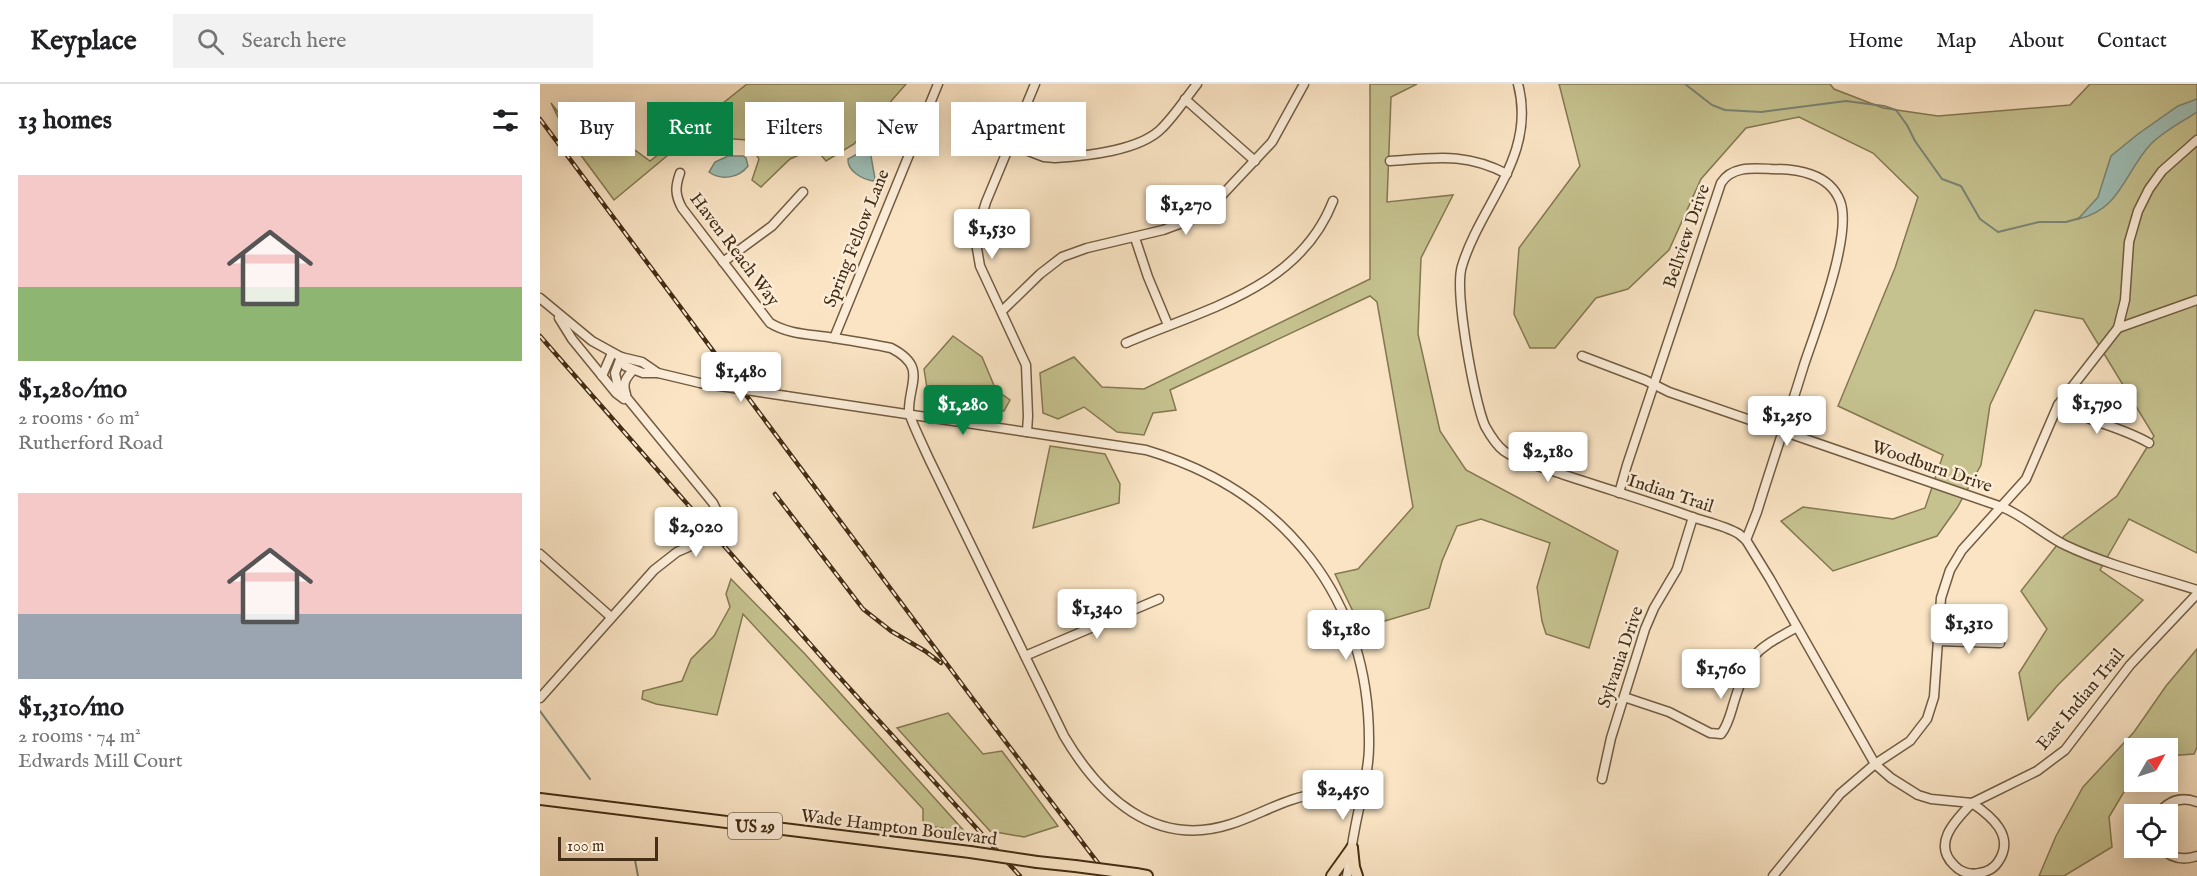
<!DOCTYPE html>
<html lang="en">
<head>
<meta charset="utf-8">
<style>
	:root { --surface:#fff; --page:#f2f2f2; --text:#202124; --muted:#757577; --line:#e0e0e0; --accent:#0b8043 }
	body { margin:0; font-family:"IM FELL English",serif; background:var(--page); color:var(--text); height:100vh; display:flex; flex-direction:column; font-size:22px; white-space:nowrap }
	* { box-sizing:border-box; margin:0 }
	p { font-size:20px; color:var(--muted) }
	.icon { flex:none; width:33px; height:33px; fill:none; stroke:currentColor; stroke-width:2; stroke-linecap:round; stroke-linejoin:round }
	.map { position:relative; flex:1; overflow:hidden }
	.side { display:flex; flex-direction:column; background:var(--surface); width:540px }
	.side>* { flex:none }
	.hud { position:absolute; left:18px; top:18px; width:570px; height:54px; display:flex; gap:12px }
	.needle { width:39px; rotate:51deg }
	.tools { position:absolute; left:1584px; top:654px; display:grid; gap:12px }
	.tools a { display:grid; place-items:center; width:54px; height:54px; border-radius:0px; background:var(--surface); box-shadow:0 3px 15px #0003; font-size:30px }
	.scale { position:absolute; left:18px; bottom:15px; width:100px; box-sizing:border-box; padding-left:6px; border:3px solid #442e15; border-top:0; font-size:16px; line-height:21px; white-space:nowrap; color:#442e15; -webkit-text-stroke:4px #fcedd9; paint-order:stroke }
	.price { position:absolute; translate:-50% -51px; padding:0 14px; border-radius:6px; background:#fff; color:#222; font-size:20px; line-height:39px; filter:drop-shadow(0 2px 3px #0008) }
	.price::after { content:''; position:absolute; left:50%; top:36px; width:18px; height:14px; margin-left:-9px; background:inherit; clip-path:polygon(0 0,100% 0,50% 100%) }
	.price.on { background:var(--accent); color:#fff }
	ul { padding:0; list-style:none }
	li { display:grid; align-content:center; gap:12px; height:318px; padding:0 18px }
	li span { display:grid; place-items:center; height:186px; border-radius:0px; color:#555 }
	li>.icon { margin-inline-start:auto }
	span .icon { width:108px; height:108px; fill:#fffc; stroke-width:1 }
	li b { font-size:26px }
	h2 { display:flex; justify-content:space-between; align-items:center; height:72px; padding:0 18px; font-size:26px }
	.tag { padding:0 21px; border-radius:0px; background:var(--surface); box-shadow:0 3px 15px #0003; font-size:21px; line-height:54px }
	.tag.on { background:var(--accent); color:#fff }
	header { display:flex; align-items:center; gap:36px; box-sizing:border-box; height:84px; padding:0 30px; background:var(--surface); border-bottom:2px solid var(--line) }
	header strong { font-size:28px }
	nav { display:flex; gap:33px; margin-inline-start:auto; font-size:21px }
	.search { width:420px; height:54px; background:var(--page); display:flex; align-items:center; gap:15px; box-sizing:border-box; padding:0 21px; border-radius:0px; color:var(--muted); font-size:22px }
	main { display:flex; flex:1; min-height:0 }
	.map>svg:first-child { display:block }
	.green { fill:#c5c28f; stroke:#847852; stroke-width:1.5 }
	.water { fill:#9ebeb5; stroke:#7a8475; stroke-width:1.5 }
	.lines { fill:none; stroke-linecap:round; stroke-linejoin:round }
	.stream { stroke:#7a8475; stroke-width:2 }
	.minor-casing { stroke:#725c41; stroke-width:11 }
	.major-casing { stroke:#442e15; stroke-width:14 }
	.minor { stroke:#fcedd9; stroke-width:8 }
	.major { stroke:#fae4c4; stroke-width:10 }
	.rail-casing { stroke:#442e15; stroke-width:4.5 }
	.rail { stroke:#fcedd9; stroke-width:2; stroke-dasharray:7; stroke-linecap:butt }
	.minor-bridge-casing { stroke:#725c41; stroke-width:11; stroke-linecap:butt }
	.major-bridge-casing { stroke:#442e15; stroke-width:14; stroke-linecap:butt }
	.minor-bridge { stroke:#fcedd9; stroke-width:8 }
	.major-bridge { stroke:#fae4c4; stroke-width:10 }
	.labels { text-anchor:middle; stroke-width:5; stroke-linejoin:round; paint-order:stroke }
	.shield { fill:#fcedd9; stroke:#7b6750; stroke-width:1.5 }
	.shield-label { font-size:16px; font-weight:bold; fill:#442e15 }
	.street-label { font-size:18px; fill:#442e15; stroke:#fcedd9 }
</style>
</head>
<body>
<header>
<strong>Keyplace</strong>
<div class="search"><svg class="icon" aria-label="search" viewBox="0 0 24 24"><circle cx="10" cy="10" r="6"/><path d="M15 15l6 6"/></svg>Search here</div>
<nav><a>Home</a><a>Map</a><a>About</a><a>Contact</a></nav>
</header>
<main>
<section class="side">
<h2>13 homes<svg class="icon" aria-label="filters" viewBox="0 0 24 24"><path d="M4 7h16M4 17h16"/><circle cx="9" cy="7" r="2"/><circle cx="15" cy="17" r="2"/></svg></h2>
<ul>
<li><span style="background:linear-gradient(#f6c9c9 60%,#8fb573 0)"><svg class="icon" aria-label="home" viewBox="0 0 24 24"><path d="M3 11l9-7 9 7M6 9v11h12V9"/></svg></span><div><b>$1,280/mo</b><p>2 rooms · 60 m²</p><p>Rutherford Road</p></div></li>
<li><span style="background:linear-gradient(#f6c9c9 65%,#9aa5b1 0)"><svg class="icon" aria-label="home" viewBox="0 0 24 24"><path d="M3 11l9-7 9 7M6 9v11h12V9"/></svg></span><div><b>$1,310/mo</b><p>2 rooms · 74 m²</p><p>Edwards Mill Court</p></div></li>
</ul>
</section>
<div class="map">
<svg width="1657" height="792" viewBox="0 0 1657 792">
	<rect width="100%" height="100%" fill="#fae4c4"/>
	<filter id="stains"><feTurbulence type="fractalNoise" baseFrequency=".00333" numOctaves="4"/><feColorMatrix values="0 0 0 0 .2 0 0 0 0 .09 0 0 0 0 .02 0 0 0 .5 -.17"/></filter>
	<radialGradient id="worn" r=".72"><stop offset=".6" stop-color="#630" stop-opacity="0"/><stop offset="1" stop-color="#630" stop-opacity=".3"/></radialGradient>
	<g class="green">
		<path d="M207 0H366L314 60 286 77 275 64 250 75 221 103 212 96 219 75 207 56 181 54 139 62 74 116 29 55 11 19 33 47 49 51 59 66 88 61 110 77Z"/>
		<path d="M830 0H877L851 13 847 118 913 111 881 174 878 250 900 347 926 386 1078 467 1049 564 1006 550 1002 537 997 503 1010 459 941 435 917 442 902 477 889 524 821 544 795 490 818 485 873 423 837 218 830 212 630 306 636 326 613 329 604 351 577 348 544 323 518 335 503 329 500 289 534 273 562 303 604 305 830 195Z"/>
		<path d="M1019 0H1290L1294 5 1343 24 1398 32 1530 21 1550 0H1657V469L1589 435 1560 486 1603 516 1517 602 1488 636 1479 589 1507 545 1481 507 1524 452 1577 412 1614 352 1543 235 1495 226 1450 321 1441 381 1417 424 1397 452 1293 487 1241 437 1263 423 1353 435 1385 424 1403 371 1298 322 1355 184 1378 113 1333 69 1259 33 1206 44 1161 95 1129 166 1088 205 1056 214 1015 264H990L974 230 979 164 1040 82Z"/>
		<path d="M413 252 442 273 456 306 470 316 464 327 389 317 384 285Z"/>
		<path d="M510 362 565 370 580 400 579 419 493 444Z"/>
		<path d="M191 495 265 570 425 748 383 741V725L203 530 177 631 116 620 102 615 103 607 142 597 151 575 174 552 190 523 186 510Z"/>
		<path d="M1657 565V663L1654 670 1628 672V664H1594V691L1569 733 1572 763 1524 792H1499L1516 752 1543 703 1594 648 1626 602Z"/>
		<path d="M408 629 443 670 462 667 518 742 484 753 450 747 357 644Z"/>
	</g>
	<g class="water">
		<path d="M1657 15V28C1642 38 1624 47 1611 60 1585 87 1581 126 1538 135L1558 113 1571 72 1598 50 1638 22Z"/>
		<path d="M321 68H327L331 72 335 95 333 97C322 95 307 87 308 75Z"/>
		<path d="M188 72H203L206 74 208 82C199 94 181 97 169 88L175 78Z"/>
	</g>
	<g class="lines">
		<g class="stream">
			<path d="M1145 0 1172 21 1185 26 1221 28 1306 17 1344 22 1356 26 1367 41 1375 57 1402 95 1421 102 1440 135 1458 148 1499 138H1526L1540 134"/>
			<path d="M0 627 50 695"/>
			<path d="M95 776 98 792"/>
		</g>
		<g class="minor-casing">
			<g id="minor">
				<path d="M978 0C997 72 941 119 922 182 914 206 934 317 945 342 950 351 956 361 964 367 980 378 1001 383 1019 389 1063 404 1108 417 1152 433 1167 438 1186 442 1199 450L1206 456 1230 495 1335 680 1351 694 1378 711 1391 715 1432 719 1497 687 1525 666 1590 581 1657 510"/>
				<path d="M645 15 715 77"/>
				<path d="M470 60 504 73 515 74C546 72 600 67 622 44 635 31 646 14 657 0"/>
				<path d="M850 77C895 74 925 68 967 90"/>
				<path d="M140 89C135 103 135 111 142 124L230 239C250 251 271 250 294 254 313 257 332 260 351 264 388 283 368 300 369 328 369 333 386 368 389 375L524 652C560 713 615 765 691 740 720 731 750 711 781 710 795 709 808 713 822 715"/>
				<path d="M595 154 608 193 628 241"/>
				<path d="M183 178 232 142 263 108"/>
				<path d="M0 214 52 257 81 273 102 278 118 289"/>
				<path d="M462 227 500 190 522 173 547 164 623 146 650 136 669 125 732 58 764 0"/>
				<path d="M19 234 32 255 76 309 84 315"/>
				<path d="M1578 244 1657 216"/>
				<path d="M294 254 398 0"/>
				<path d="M586 259C664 225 759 205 793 117"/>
				<path d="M1042 272 1105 296 1129 308 1462 423C1484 432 1503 450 1525 461 1567 481 1613 492 1657 506"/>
				<path d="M81 273 85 282 103 289H118L160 299"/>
				<path d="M62 292 72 269"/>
				<path d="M86 310C82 299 86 294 93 286"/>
				<path d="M246 312 606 366C745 407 831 515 829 662 829 686 822 710 817 734 813 753 810 773 807 792"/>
				<path d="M1518 321C1546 337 1580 342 1609 359"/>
				<path d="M487 348 488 332 486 281 440 182 435 153 446 118 495 0"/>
				<path d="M1079 409 1087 381 1181 99C1192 82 1213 84 1231 85 1257 85 1289 89 1300 117 1313 150 1276 245 1264 281 1249 330 1232 379 1217 428L1206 456"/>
				<path d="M0 470 71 533"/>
				<path d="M1398 557 1460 559"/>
				<path d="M485 572 619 515"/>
				<path d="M1084 613 1129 628 1170 649 1181 650C1189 640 1191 627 1195 615 1210 567 1215 567 1257 543"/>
				<path d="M0 614 114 486 137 468 160 458 169 451 178 436V429L173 419 78 303 75 289 81 273"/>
				<path d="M1062 695 1071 654 1105 545 1114 524 1137 485 1153 433"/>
				<path d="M1432 719C1451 732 1476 752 1458 778 1454 784 1447 788 1439 789 1430 791 1420 788 1414 781 1391 759 1417 735 1432 719Z"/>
				<path d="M1618 730C1628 717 1641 712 1657 718"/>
				<path d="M1621 764C1631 774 1643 777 1657 772"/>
				<path d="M1233 792 1300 710 1335 680 1370 657 1387 635 1394 613 1401 514 1410 486 1422 466 1486 395 1518 321 1578 244 1585 216 1589 158 1598 127 1609 105 1622 87 1657 56"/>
			</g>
		</g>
		<g class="major-casing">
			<g id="major">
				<path d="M0 715 430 768"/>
				<path d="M812 764 814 783 817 792"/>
				<path d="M497 778 535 782"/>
				<path d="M596 790 607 792"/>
				<path d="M792 792 812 764"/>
			</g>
		</g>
		<use href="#minor" class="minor"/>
		<use href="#major" class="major"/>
		<g class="rail-casing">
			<g id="rail">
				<path d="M0 35 433 615 568 792"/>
				<path d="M0 252 292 585 480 792"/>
				<path d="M235 410 323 525 351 547 385 567 401 579"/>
			</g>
		</g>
		<use href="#rail" class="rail"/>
		<g class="minor-bridge-casing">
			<path id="minor-bridge" d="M160 299 246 312"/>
		</g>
		<g class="major-bridge-casing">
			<g id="major-bridge">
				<path d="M430 768 497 778"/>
				<path d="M535 782 596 790"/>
			</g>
		</g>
		<use href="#minor-bridge" class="minor-bridge"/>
		<use href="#major-bridge" class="major-bridge"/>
	</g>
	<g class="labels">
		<rect class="shield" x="188" y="729" width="54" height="26" rx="4.5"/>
		<g class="shield-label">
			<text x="215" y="748">US 29</text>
		</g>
		<g class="street-label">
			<text transform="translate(1146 152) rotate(-71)" y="6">Bellview Drive</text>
			<text transform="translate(316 154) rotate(-68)" y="6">Spring Fellow Lane</text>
			<text transform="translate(195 165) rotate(53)" y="6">Haven Reach Way</text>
			<text transform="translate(1392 382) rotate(19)" y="6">Woodburn Drive</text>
			<text transform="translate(1131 409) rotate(18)" y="6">Indian Trail</text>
			<text transform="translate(1080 573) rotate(-71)" y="6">Sylvania Drive</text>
			<text transform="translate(1540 615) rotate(-50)" y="6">East Indian Trail</text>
			<text transform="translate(359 743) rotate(7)" y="6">Wade Hampton Boulevard</text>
		</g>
	</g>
	<rect width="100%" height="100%" filter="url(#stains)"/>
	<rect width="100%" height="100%" fill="url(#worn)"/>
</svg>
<div class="tools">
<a><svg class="needle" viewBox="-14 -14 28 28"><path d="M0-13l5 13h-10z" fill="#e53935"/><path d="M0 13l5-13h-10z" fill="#757577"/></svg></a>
<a><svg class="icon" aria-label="locate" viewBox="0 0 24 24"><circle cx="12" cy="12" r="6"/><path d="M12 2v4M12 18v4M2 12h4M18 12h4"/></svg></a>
</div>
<div class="scale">100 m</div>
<b class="price" style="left:646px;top:152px">$1,270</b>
<b class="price" style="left:452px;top:176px">$1,530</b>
<b class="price" style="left:201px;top:319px">$1,480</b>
<b class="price" style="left:1557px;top:351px">$1,790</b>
<b class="price on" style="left:423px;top:352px">$1,280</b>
<b class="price" style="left:1247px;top:363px">$1,250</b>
<b class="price" style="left:1008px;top:399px">$2,180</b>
<b class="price" style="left:156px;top:474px">$2,020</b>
<b class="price" style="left:557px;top:556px">$1,340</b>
<b class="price" style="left:1429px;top:571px">$1,310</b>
<b class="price" style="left:806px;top:577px">$1,180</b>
<b class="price" style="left:1181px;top:616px">$1,760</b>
<b class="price" style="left:803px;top:737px">$2,450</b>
<div class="hud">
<a class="tag">Buy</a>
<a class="tag on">Rent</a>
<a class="tag">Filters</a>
<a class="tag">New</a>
<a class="tag">Apartment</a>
</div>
</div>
</main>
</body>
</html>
